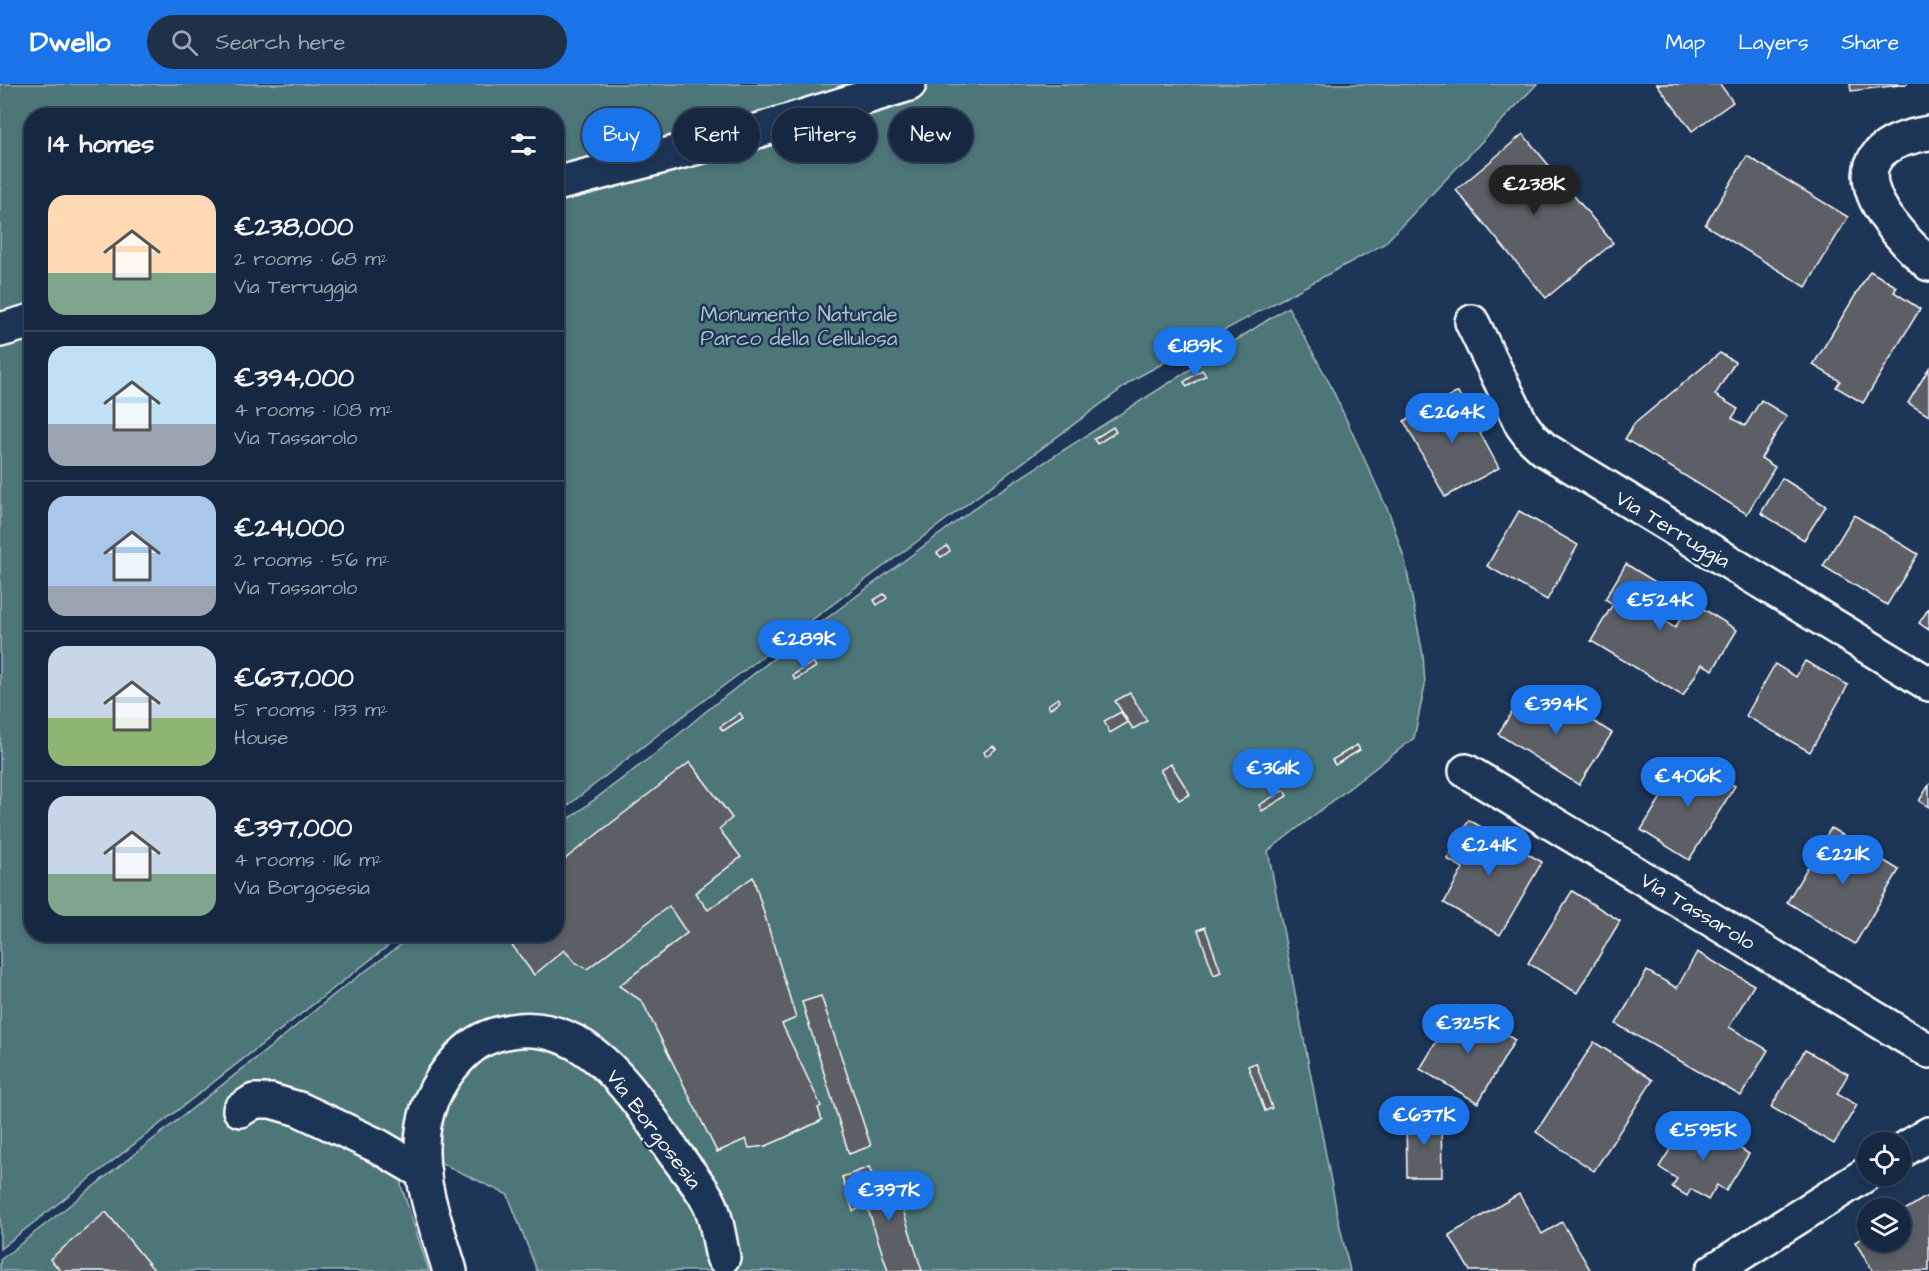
<!DOCTYPE html>
<html lang="en">
<head>
<meta charset="utf-8">
<style>
	:root { --surface:#162841; --page:#1f3048; --text:#f1f3f6; --muted:#9ea6b1; --line:#35445a; --accent:#1a73e8 }
	body { margin:0; font-family:"Architects Daughter",sans-serif; background:var(--page); color:var(--text); height:100vh; display:flex; flex-direction:column; font-size:22px; white-space:nowrap }
	* { box-sizing:border-box; margin:0 }
	p { font-size:20px; color:var(--muted) }
	.icon { flex:none; width:33px; height:33px; fill:none; stroke:currentColor; stroke-width:2; stroke-linecap:round; stroke-linejoin:round }
	.map { position:relative; flex:1; overflow:hidden }
	.drawer { position:absolute; left:24px; top:24px; width:540px; height:834px; display:flex; flex-direction:column; background:var(--surface); border-radius:24px; box-shadow:0 3px 9px #0003,0 0 0 2px var(--line) }
	.drawer>* { flex:none }
	.top-card { position:absolute; left:582px; top:24px; width:570px; height:54px; display:flex; gap:12px }
	.tools { position:absolute; left:1857px; top:1048px; display:grid; gap:12px }
	.tools a { display:grid; place-items:center; width:54px; height:54px; border-radius:50%; background:var(--surface); box-shadow:0 3px 9px #0003,0 0 0 2px var(--line); font-size:30px }
	.price { position:absolute; translate:-50% -51px; padding:0 14px; border-radius:21px; background:var(--accent); color:#fff; font-size:20px; line-height:39px; filter:drop-shadow(0 2px 3px #0008) }
	.price::after { content:''; position:absolute; left:50%; top:36px; width:18px; height:14px; margin-left:-9px; background:inherit; clip-path:polygon(0 0,100% 0,50% 100%) }
	.price.active { background:#222; color:#fff }
	ul { padding:0; list-style:none }
	li { display:flex; align-items:center; gap:18px; height:150px; padding:0 24px }
	li+li { border-top:2px solid var(--line) }
	li span { display:grid; place-items:center; flex:none; width:168px; height:120px; border-radius:18px; color:#555 }
	li>.icon { margin-inline-start:auto }
	span .icon { width:72px; height:72px; fill:#fffc; stroke-width:1 }
	li b { font-size:26px }
	h2 { display:flex; justify-content:space-between; align-items:center; height:72px; padding:0 24px; font-size:26px }
	.chip { padding:0 21px; border-radius:27px; background:var(--surface); box-shadow:0 3px 9px #0003,0 0 0 2px var(--line); font-size:21px; line-height:54px }
	.chip.active { background:var(--accent); color:#fff }
	header { display:flex; align-items:center; gap:36px; box-sizing:border-box; height:84px; padding:0 30px; background:var(--accent); color:#fff }
	header strong { font-size:28px }
	nav { display:flex; gap:33px; margin-inline-start:auto; font-size:21px }
	.search { width:420px; height:54px; background:var(--page); display:flex; align-items:center; gap:15px; box-sizing:border-box; padding:0 21px; border-radius:33px; color:var(--muted); font-size:22px }
	.map>svg:first-child { display:block }
	.green { fill:#4e7679; stroke:#a6babc; stroke-width:1.5 }
	.building { fill:#5c5e66; stroke:#fff; stroke-width:1.5 }
	.lines { fill:none; stroke-linecap:round; stroke-linejoin:round }
	.minor-casing { stroke:#fff; stroke-width:38 }
	.minor { stroke:#1d3557; stroke-width:33 }
	.labels { text-anchor:middle; stroke-width:5; stroke-linejoin:round; paint-order:stroke }
	.park-label { font-size:21px; fill:#afc1c3; stroke:#1d3557 }
	.street-label { font-size:21px; fill:#fff; stroke:#1d3557 }
</style>
</head>
<body>
<header>
<strong>Dwello</strong>
<div class="search"><svg class="icon" aria-label="search" viewBox="0 0 24 24"><circle cx="10" cy="10" r="6"/><path d="M15 15l6 6"/></svg>Search here</div>
<nav><a>Map</a><a>Layers</a><a>Share</a></nav>
</header>
<div class="map">
<svg width="1929" height="1187" viewBox="0 0 1929 1187">
	<rect width="100%" height="100%" fill="#1d3557"/>
	<filter id="ink" filterUnits="userSpaceOnUse"><feTurbulence type="fractalNoise" baseFrequency=".0167" numOctaves="2"/><feDisplacementMap in="SourceGraphic" scale="12" xChannelSelector="R" yChannelSelector="G"/><feConvolveMatrix kernelMatrix="1 2 1 2 8 2 1 2 1" color-interpolation-filters="sRGB"/></filter>
	<g filter="url(#ink)">
		<g class="green">
			<path d="M0 0H1537L1384 160 1136 294 659 650 557 730 556 32H32V850L402 851 0 1165Z"/>
			<path d="M1288 223 1330 300 1390 431 1405 477 1423 571 1425 601 1414 654 1268 767 1338 1134 1350 1187H537L508 1111 412 1065 401 1101 429 1187H0V1176L278 957 336 909 414 851 556 850 557 744 660 666 705 628 796 557 987 415Z"/>
		</g>
		<g class="building">
			<path d="M1657 0H1720L1733 18 1692 47Z"/>
			<path d="M1850 0H1908L1851 7Z"/>
			<path d="M1523 50 1613 159 1546 214 1456 106Z"/>
			<path d="M1747 72 1848 133 1806 203 1705 141Z"/>
			<path d="M1870 187 1897 203 1894 208 1920 225 1863 319 1836 303 1840 297 1813 281Z"/>
			<path d="M1720 269 1735 278 1715 311 1738 325 1732 334 1745 342 1761 316 1787 332 1761 374 1775 383 1747 430 1625 355 1634 340Z"/>
			<path d="M1929 284V332L1908 319Z"/>
			<path d="M1202 286 1206 291 1187 303 1184 298Z"/>
			<path d="M1458 308 1499 384 1445 413 1404 337Z"/>
			<path d="M1113 343 1116 348 1097 360 1094 355Z"/>
			<path d="M1782 394 1826 422 1804 456 1761 429Z"/>
			<path d="M1519 427 1578 461 1547 516 1487 482Z"/>
			<path d="M1854 431 1918 470 1887 521 1823 482Z"/>
			<path d="M947 462 950 467 941 473 937 469Z"/>
			<path d="M1626 480 1675 510 1660 534 1675 544 1691 517 1737 546 1713 586 1702 580 1683 612 1591 557 1613 520 1605 515Z"/>
			<path d="M884 510 887 514 877 521 874 516Z"/>
			<path d="M1929 524V546L1919 539Z"/>
			<path d="M1805 577 1848 601 1810 668 1746 632 1775 580 1796 593Z"/>
			<path d="M813 578 816 583 795 596 793 591Z"/>
			<path d="M1526 606 1556 625 1562 617 1612 649 1579 701 1498 650Z"/>
			<path d="M1130 609 1147 637 1133 645 1115 617Z"/>
			<path d="M1058 614 1060 617 1050 625 1048 621Z"/>
			<path d="M1121 628 1127 639 1110 649 1104 637Z"/>
			<path d="M740 629 743 634 723 647 720 643Z"/>
			<path d="M556 651 562 663 556 665Z"/>
			<path d="M1357 661 1360 666 1335 681 1332 676Z"/>
			<path d="M993 662 996 665 986 672 984 668Z"/>
			<path d="M1686 672 1735 702 1689 776 1641 746Z"/>
			<path d="M690 678 732 734 719 745 741 773 695 809 708 826 753 793 796 934 782 940 821 1022 818 1024 822 1036 782 1055 766 1062 749 1064 746 1055 717 1068 642 917 619 902 687 849 669 822 587 885 576 879 564 866 534 891 504 850H556V782Z"/>
			<path d="M1171 680 1190 710 1179 716 1160 686Z"/>
			<path d="M1929 701V723L1919 717Z"/>
			<path d="M1284 706 1287 712 1262 727 1259 721Z"/>
			<path d="M1469 736 1542 778 1500 851 1444 819 1463 784 1447 775Z"/>
			<path d="M1831 744 1899 786 1855 860 1787 818Z"/>
			<path d="M1572 807 1620 837 1577 909 1528 879Z"/>
			<path d="M1205 843 1221 888 1214 891 1198 846Z"/>
			<path d="M1697 868 1754 901 1729 943 1768 966 1741 1012 1616 940 1647 887 1677 904Z"/>
			<path d="M821 912 871 1062 849 1070 802 918Z"/>
			<path d="M1458 922 1515 956 1478 1019 1420 985Z"/>
			<path d="M1594 958 1653 996 1594 1087 1536 1048Z"/>
			<path d="M1805 966 1848 990 1837 1010 1857 1021 1834 1060 1771 1023Z"/>
			<path d="M1256 979 1272 1024 1265 1027 1248 982Z"/>
			<path d="M1441 1033 1442 1093H1407L1406 1034Z"/>
			<path d="M1698 1038 1749 1070 1726 1107 1717 1101 1708 1116 1691 1105 1687 1112 1672 1103 1677 1095 1659 1083 1683 1045 1691 1049Z"/>
			<path d="M869 1083 874 1096 892 1091 922 1187H888L856 1088Z"/>
			<path d="M856 1088 867 1122 853 1127 842 1093Z"/>
			<path d="M1519 1110 1542 1150 1562 1138 1591 1187H1470L1449 1151Z"/>
			<path d="M1929 1111V1187H1873L1855 1158 1868 1150V1158H1900V1129Z"/>
			<path d="M106 1128 154 1186 153 1187H61L50 1175Z"/>
		</g>
		<g class="lines">
			<g class="minor-casing">
				<g id="minor">
					<path d="M1929 49C1825 66 1881 136 1929 180"/>
					<path d="M556 100 744 51 909 0"/>
					<path d="M1472 238 1522 341 1531 353 1544 365 1929 600"/>
					<path d="M0 246 32 237"/>
					<path d="M1466 687 1929 967"/>
					<path d="M240 1026 254 1017H271L299 1025 378 1062 424 1089"/>
					<path d="M1900 1068 1929 1050"/>
					<path d="M450 1187C439 1149 422 1108 422 1068 421 1031 434 1000 460 973 476 957 488 951 511 947 588 934 636 1014 673 1067 684 1083 702 1103 710 1120 717 1135 719 1156 723 1173"/>
					<path d="M1713 1187 1868 1089"/>
				</g>
			</g>
			<use href="#minor" class="minor"/>
		</g>
	</g>
	<g class="labels">
		<g class="park-label">
			<text x="799" y="237">Monumento Naturale<tspan x="799" dy="24">Parco della Cellulosa</tspan></text>
		</g>
		<g class="street-label">
			<text transform="translate(1673 445) rotate(31)" y="7">Via Terruggia</text>
			<text transform="translate(1698 827) rotate(31)" y="7">Via Tassarolo</text>
			<text transform="translate(654 1045) rotate(53)" y="7">Via Borgosesia</text>
		</g>
	</g>
</svg>
<div class="tools">
<a><svg class="icon" aria-label="locate" viewBox="0 0 24 24"><circle cx="12" cy="12" r="6"/><path d="M12 2v4M12 18v4M2 12h4M18 12h4"/></svg></a>
<a><svg class="icon" aria-label="layers" viewBox="0 0 24 24"><path d="M12 4l9 5-9 5-9-5zM3 14l9 5 9-5"/></svg></a>
</div>
<b class="price active" style="left:1534px;top:132px">€238K</b>
<b class="price" style="left:1195px;top:294px">€189K</b>
<b class="price" style="left:1452px;top:360px">€264K</b>
<b class="price" style="left:1660px;top:548px">€524K</b>
<b class="price" style="left:804px;top:587px">€289K</b>
<b class="price" style="left:1556px;top:652px">€394K</b>
<b class="price" style="left:1273px;top:716px">€361K</b>
<b class="price" style="left:1688px;top:724px">€406K</b>
<b class="price" style="left:1489px;top:793px">€241K</b>
<b class="price" style="left:1843px;top:802px">€221K</b>
<b class="price" style="left:1468px;top:971px">€325K</b>
<b class="price" style="left:1424px;top:1063px">€637K</b>
<b class="price" style="left:1703px;top:1078px">€595K</b>
<b class="price" style="left:889px;top:1138px">€397K</b>
<div class="top-card">
<a class="chip active">Buy</a>
<a class="chip">Rent</a>
<a class="chip">Filters</a>
<a class="chip">New</a>
</div>
<section class="drawer">
<h2>14 homes<svg class="icon" aria-label="filters" viewBox="0 0 24 24"><path d="M4 7h16M4 17h16"/><circle cx="9" cy="7" r="2"/><circle cx="15" cy="17" r="2"/></svg></h2>
<ul>
<li><span style="background:linear-gradient(#ffd9b3 65%,#7fa58c 0)"><svg class="icon" aria-label="home" viewBox="0 0 24 24"><path d="M3 11l9-7 9 7M6 9v11h12V9"/></svg></span><div><b>€238,000</b><p>2 rooms · 68 m²</p><p>Via Terruggia</p></div></li>
<li><span style="background:linear-gradient(#bfe0f5 65%,#9aa5b1 0)"><svg class="icon" aria-label="home" viewBox="0 0 24 24"><path d="M3 11l9-7 9 7M6 9v11h12V9"/></svg></span><div><b>€394,000</b><p>4 rooms · 108 m²</p><p>Via Tassarolo</p></div></li>
<li><span style="background:linear-gradient(#a9c7e8 75%,#9aa5b1 0)"><svg class="icon" aria-label="home" viewBox="0 0 24 24"><path d="M3 11l9-7 9 7M6 9v11h12V9"/></svg></span><div><b>€241,000</b><p>2 rooms · 56 m²</p><p>Via Tassarolo</p></div></li>
<li><span style="background:linear-gradient(#c9d6e8 60%,#8fb573 0)"><svg class="icon" aria-label="home" viewBox="0 0 24 24"><path d="M3 11l9-7 9 7M6 9v11h12V9"/></svg></span><div><b>€637,000</b><p>5 rooms · 133 m²</p><p>House</p></div></li>
<li><span style="background:linear-gradient(#c9d6e8 65%,#7fa58c 0)"><svg class="icon" aria-label="home" viewBox="0 0 24 24"><path d="M3 11l9-7 9 7M6 9v11h12V9"/></svg></span><div><b>€397,000</b><p>4 rooms · 116 m²</p><p>Via Borgosesia</p></div></li>
</ul>
</section>
</div>
</body>
</html>
